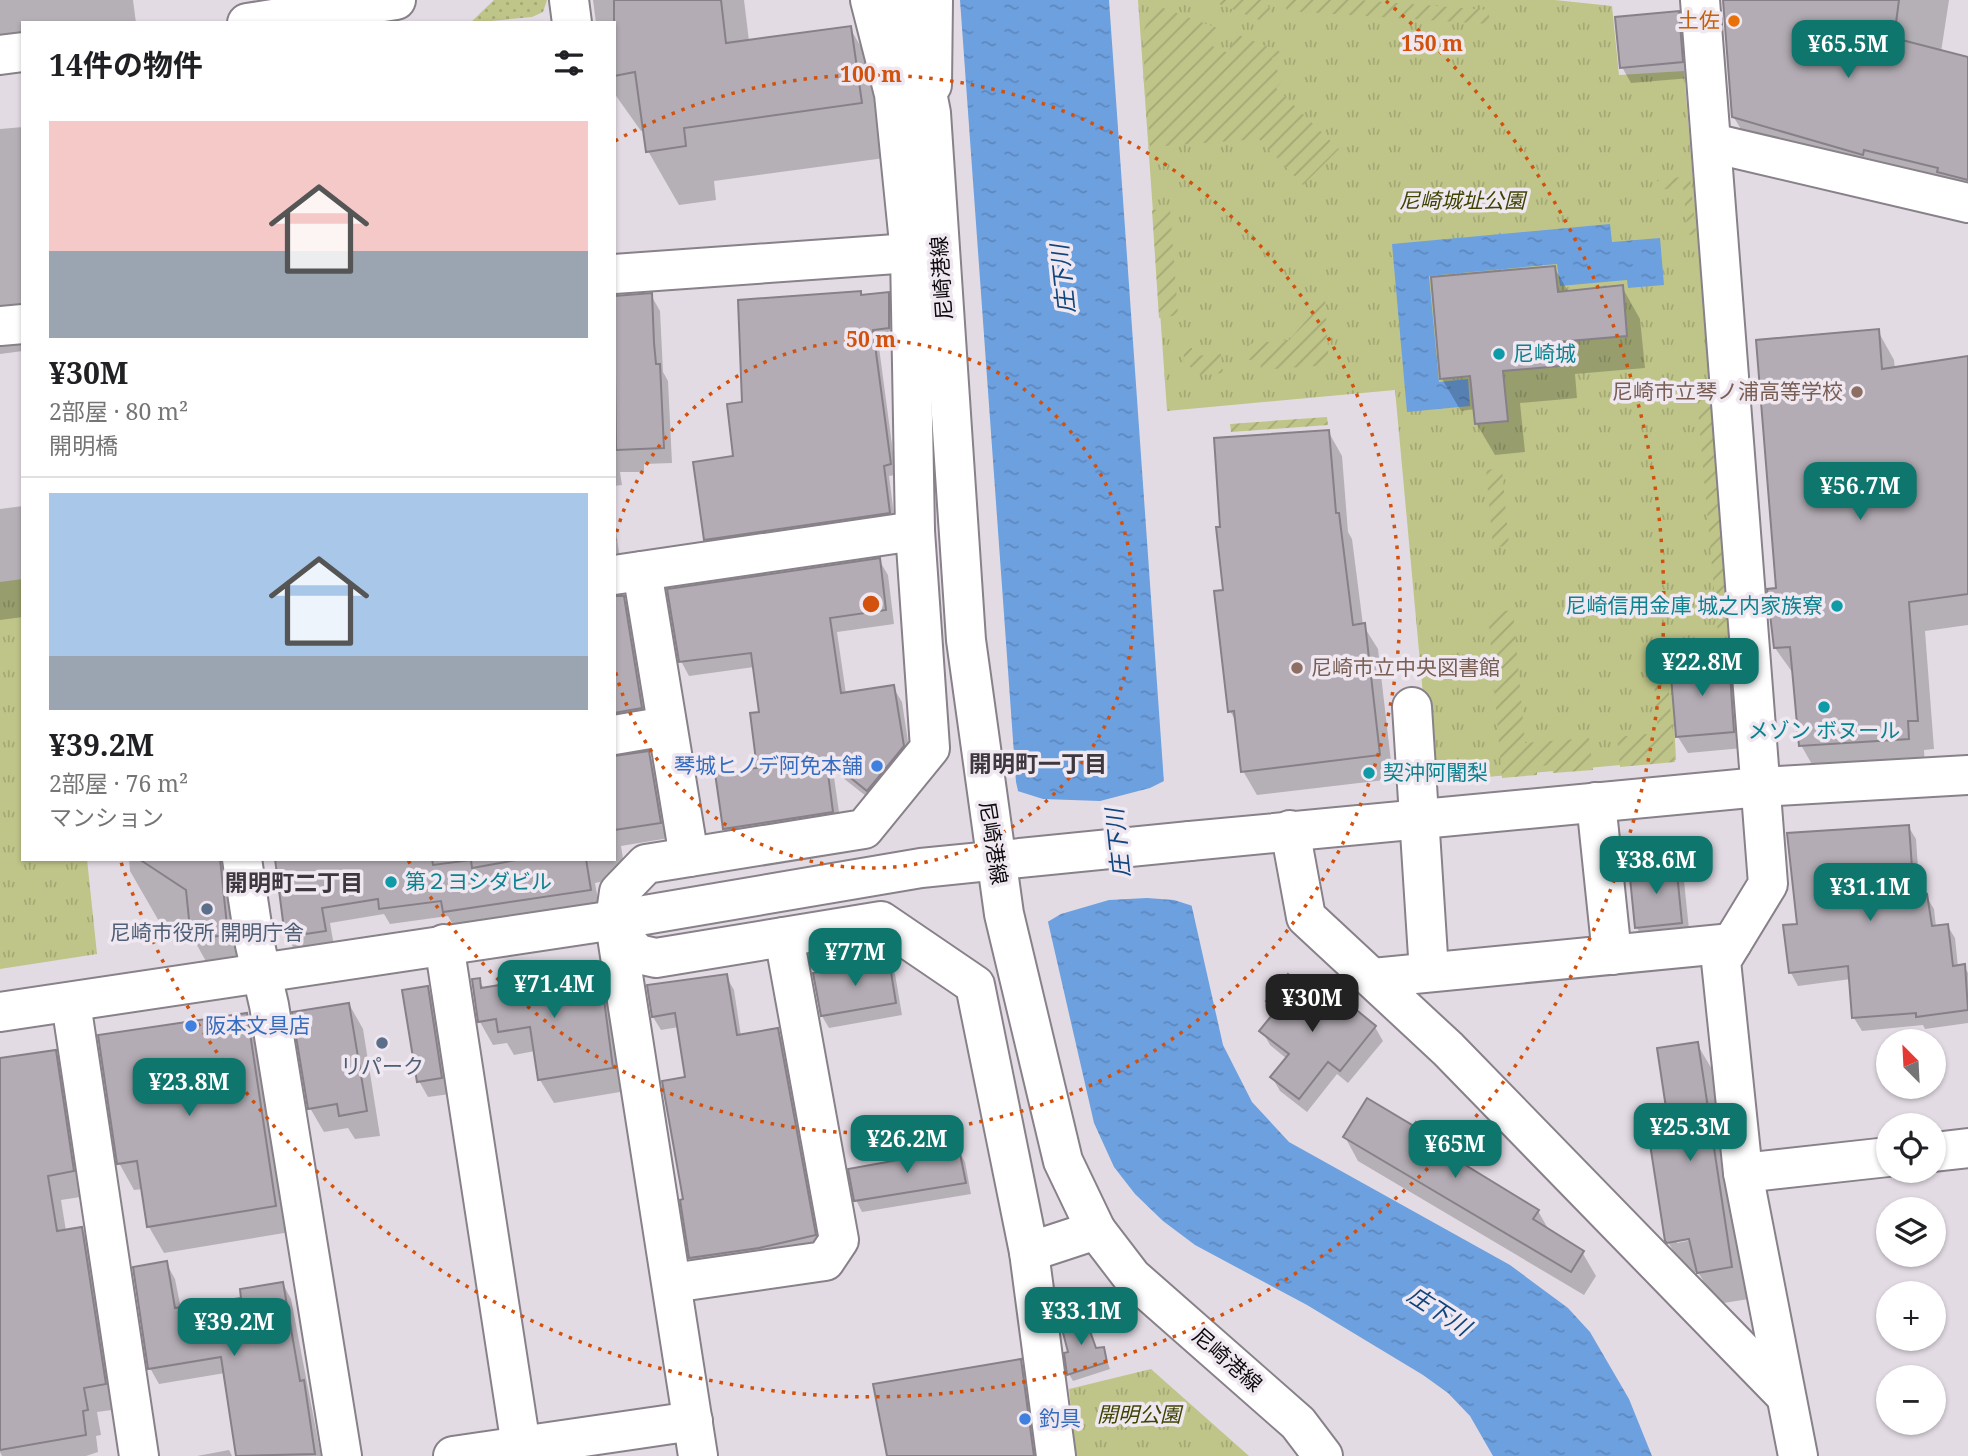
<!DOCTYPE html>
<html lang="ja">
<head>
<meta charset="utf-8">
<style>
	:root { --surface:#fff; --page:#f2f2f2; --text:#202124; --muted:#757577; --line:#e0e0e0; --accent:#0f766e }
	body { margin:0; font-family:"Noto Serif","Noto Sans JP",serif; background:var(--page); color:var(--text); height:100vh; display:flex; flex-direction:column; font-size:26px; white-space:nowrap }
	* { box-sizing:border-box; margin:0 }
	p { font-size:23px; color:var(--muted) }
	.icon { flex:none; width:38px; height:38px; fill:none; stroke:currentColor; stroke-width:2; stroke-linecap:round; stroke-linejoin:round }
	.map { position:relative; flex:1; overflow:hidden }
	.panel { position:absolute; left:21px; top:21px; width:595px; height:840px; display:flex; flex-direction:column; background:var(--surface); border-radius:0px; box-shadow:0 2px 5px #0004 }
	.panel>* { flex:none }
	.needle { width:46px; rotate:336deg }
	.fabs { position:absolute; left:1876px; top:1029px; display:grid; gap:14px }
	.fabs a { display:grid; place-items:center; width:70px; height:70px; border-radius:50%; background:var(--surface); box-shadow:0 2px 5px #0004; font-size:35px }
	.price { position:absolute; translate:-50% -60px; padding:0 16px; border-radius:14px; background:var(--accent); color:#fff; font-size:23px; line-height:46px; filter:drop-shadow(0 2px 4px #0008) }
	.price::after { content:''; position:absolute; left:50%; top:42px; width:21px; height:16px; margin-left:-10px; background:inherit; clip-path:polygon(0 0,100% 0,50% 100%) }
	.price.on { background:#222; color:#fff }
	ul { padding:0; list-style:none }
	li { display:grid; align-content:center; gap:14px; height:371px; padding:0 28px }
	li+li { border-top:2px solid var(--line) }
	li span { display:grid; place-items:center; height:217px; border-radius:0px; color:#555 }
	li>.icon { margin-inline-start:auto }
	span .icon { width:126px; height:126px; fill:#fffc; stroke-width:1 }
	li b { font-size:30px }
	h2 { display:flex; justify-content:space-between; align-items:center; height:84px; padding:0 28px; font-size:30px }
	.map>svg:first-child { display:block }
	.grass { fill:url(#grass-dots) }
	.park { fill:url(#park-tufts) }
	.garden { fill:url(#garden-furrows) }
	.water { fill:url(#water-ripples) }
	.pier { fill:#e3dbe4 }
	.shadow { fill:#0003; fill-rule:evenodd }
	.building { fill:#b3acb4; stroke:#878088; stroke-width:2 }
	.lines { fill:none; stroke-linecap:round; stroke-linejoin:round }
	.minor-casing { stroke:#888189; stroke-width:42 }
	.tertiary-casing { stroke:#888189; stroke-width:42 }
	.primary-casing { stroke:#888189; stroke-width:42 }
	.minor { stroke:#fff; stroke-width:38 }
	.tertiary { stroke:#fff; stroke-width:38 }
	.primary { stroke:#fff; stroke-width:38 }
	.ring { fill:none; stroke:#d2510c; stroke-width:3.5; stroke-dasharray:3.5 7 }
	.food-dot { fill:#e8710a; stroke:#f0e8f1; stroke-width:2.5 }
	.culture-dot { fill:#0f9aa8; stroke:#f0e8f1; stroke-width:2.5 }
	.education-dot { fill:#8d6e63; stroke:#f0e8f1; stroke-width:2.5 }
	.shop-dot { fill:#3f7fe0; stroke:#f0e8f1; stroke-width:2.5 }
	.service-dot { fill:#5c6f8a; stroke:#f0e8f1; stroke-width:2.5 }
	.labels { text-anchor:middle; stroke-width:7; stroke-linejoin:round; paint-order:stroke }
	.food-label { font-size:21px; fill:#c56008; stroke:#f0e8f1; text-anchor:end }
	.park-label { font-size:21px; font-style:italic; fill:#3f4200; stroke:#f0e8f1 }
	.street-label { font-size:21px; fill:#0d0a0d; stroke:#f0e8f1 }
	.culture-label { font-size:21px; fill:#0d838f; stroke:#f0e8f1; text-anchor:start }
	.education-label { font-size:21px; fill:#785e54; stroke:#f0e8f1; text-anchor:end }
	.shop-label { font-size:21px; fill:#366cbe; stroke:#f0e8f1; text-anchor:start }
	.service-label { font-size:21px; fill:#4e5e75; stroke:#f0e8f1 }
	.water-label { font-size:23px; font-style:italic; fill:#10457e; stroke:#f0e8f1 }
	.neighbourhood-label { font-size:23px; font-weight:bold; fill:#3d373e; stroke:#f0e8f1 }
	.centre { fill:#d2510c; stroke:#f0e8f1; stroke-width:3.5 }
	.ring-label { font-size:21px; text-anchor:middle; font-weight:bold; fill:#d2510c; stroke:#f0e8f1; stroke-width:7; stroke-linejoin:round; paint-order:stroke }
</style>
</head>
<body>
<div class="map">
<svg width="1968" height="1456" viewBox="0 0 1968 1456">
	<defs>
		<pattern id="grass-dots" width="8" height="8" patternUnits="userSpaceOnUse" patternTransform="scale(1.75)"><rect width="8" height="8" fill="#bfc589"/><path d="M2 2h.1M6 6h.1" fill="none" stroke="#a3a875" stroke-width="1.8" stroke-linecap="round"/></pattern>
		<pattern id="park-tufts" width="24" height="20" patternUnits="userSpaceOnUse" patternTransform="scale(1.75)"><rect width="24" height="20" fill="#bfc589"/><path d="M3 7l-1-3M5 7V3M7 7l1-3M15 17l-1-3M17 17v-4M19 17l1-3" fill="none" stroke="#a3a875"/></pattern>
		<pattern id="garden-furrows" width="10" height="10" patternUnits="userSpaceOnUse" patternTransform="scale(1.75)"><rect width="10" height="10" fill="#bfc589"/><path d="M-1 1l2-2M0 10L10 0M9 11l2-2" fill="none" stroke="#a3a875"/></pattern>
		<pattern id="water-ripples" width="26" height="14" patternUnits="userSpaceOnUse" patternTransform="scale(1.75)"><rect width="26" height="14" fill="#6da0df"/><path d="M2 4q2-2 4 0t4 0M15 11q2-2 4 0t4 0" fill="none" stroke="#5d88be"/></pattern>
	</defs>
	<rect width="100%" height="100%" fill="#e3dbe4"/>
	<path class="grass" d="M494 0H547L543 12 532 17 470 23Z"/>
	<g class="park">
		<path d="M1138 0H1555L1612 6 1619 75 1684 71 1732 653 1671 660 1676 760 1431 782 1395 390 1167 411Z"/>
		<path d="M23 579V859H87L97 954 0 969V582Z"/>
		<path d="M1151 1369 1249 1456H1076L1069 1389Z"/>
	</g>
	<g class="garden">
		<path d="M1209 0H1266L1273 19 1267 23Z"/>
		<path d="M1283 0H1358L1489 10V24L1287 11Z"/>
		<path d="M1155 5 1220 29 1212 46 1228 53 1236 34 1283 53 1272 58 1282 81 1276 88 1339 149 1303 185 1259 139 1150 147 1142 34Z"/>
		<path d="M1690 176 1696 234 1688 235 1683 187 1658 190 1657 180Z"/>
		<path d="M1170 209 1178 315 1159 318 1152 210Z"/>
		<path d="M1325 299 1329 365 1261 370 1260 359 1249 360 1247 344 1289 340Z"/>
		<path d="M1184 348H1192L1193 356 1221 354 1223 373 1201 375 1184 362Z"/>
		<path d="M1712 398 1732 633 1718 634 1697 399Z"/>
		<path d="M1327 417 1328 425 1231 432 1230 424Z"/>
		<path d="M1502 468 1509 546 1493 547 1486 470Z"/>
		<path d="M1513 610 1525 743 1589 738 1593 770 1553 773 1552 765 1537 766V775L1502 778 1488 613Z"/>
		<path d="M1728 647 1729 654 1666 660 1675 762 1620 767 1617 737 1658 733 1652 654Z"/>
	</g>
	<g class="water">
		<path d="M960 0H1109L1164 783 1223 1045 1252 1102 1289 1142 1510 1265 1568 1308 1590 1332 1629 1399 1652 1456H1493L1470 1416 1448 1393 1423 1375 1307 1305 1195 1245 1163 1221 1135 1194 1114 1167 1094 1123 1016 782Z"/>
		<path d="M1610 224 1612 242 1660 238 1664 285 1628 288 1627 280 1560 286 1557 264 1429 276 1439 382 1468 379 1470 406 1407 412 1392 244Z"/>
	</g>
	<path class="pier" d="M1168 779 1196 907 1174 900 1147 898 1109 900 1061 914 1044 924 1014 790 1043 799 1100 801 1150 788Z"/>
	<g class="shadow">
		<path d="M0 0H133L136 23H23V39L0 42Z"/>
		<path d="M593 0H744L749 41 850 28 881 82 892 157 714 181 716 200 679 205 648 151 645 130 641 131 614 93V23H596Z"/>
		<path d="M1725 0H1949L1941 52 1968 59V199L1747 139 1733 116Z"/>
		<path d="M1678 13 1687 29 1691 78 1631 83 1622 67Z"/>
		<path d="M23 127V351L0 354V129Z"/>
		<path d="M1554 267 1569 293 1622 287 1640 319 1645 368 1575 374 1577 398 1520 403 1525 452 1495 455 1476 423 1475 409 1461 411 1442 379 1433 279Z"/>
		<path d="M888 294 894 305 895 339 878 340 896 475 889 476 895 523 712 550 706 539 734 458 744 404 740 302 807 295Z"/>
		<path d="M651 295 660 311 663 372 668 381 672 463 644 464V472H620L622 485 614 486V297Z"/>
		<path d="M1878 331 1894 360 1895 369 1968 358V625L1925 631 1934 749 1924 750 1925 767 1818 775 1801 745 1795 676 1775 648 1778 589Z"/>
		<path d="M1328 431 1342 456 1348 532 1352 539 1363 625 1378 649 1393 779 1257 795 1243 771 1238 725 1230 711 1225 591Z"/>
		<path d="M23 506V617L0 620V509Z"/>
		<path d="M614 515 619 553H614Z"/>
		<path d="M879 560 888 575 894 624 837 632 846 694 893 687 902 702 911 761 876 804 833 770 841 826 733 843 725 829 717 775 759 769 761 713 754 667 689 676 681 661Z"/>
		<path d="M614 596 623 597 632 613 650 723 614 732Z"/>
		<path d="M1728 660 1737 677 1743 748 1688 753 1678 737Z"/>
		<path d="M648 753 657 768 669 838 621 846 626 877 595 883 599 905 454 927 448 916 390 924 384 914 330 923 334 946 296 952 287 937 277 859H614V757Z"/>
		<path d="M1908 826 1916 839 1920 897 1926 896 1934 909 1936 927 1947 925 1955 938 1958 967 1964 966 1968 973V1023L1925 1029 1923 1025 1862 1031 1854 1018 1851 979 1798 986 1791 973 1798 925Z"/>
		<path d="M129 859H242L257 987 222 990 193 938 191 920 160 923 130 871Z"/>
		<path d="M1675 865 1684 881 1690 939 1646 944 1637 928Z"/>
		<path d="M888 962 895 974 902 1015 829 1028 822 1016Z"/>
		<path d="M596 971 610 994 626 1091 554 1103 540 1080 535 1051 514 1055 507 1043 493 1045 480 1022 474 981 479 980 484 989Z"/>
		<path d="M726 976 734 990 741 1036 777 1030 785 1044 821 1252 699 1272 691 1258 682 1201H685L687 1078 679 1027 661 1030 653 1017Z"/>
		<path d="M427 988 437 1004 450 1094 428 1097 419 1081Z"/>
		<path d="M1268 1001 1328 1008 1375 1027 1383 1041 1348 1083 1337 1074 1307 1112 1280 1091 1272 1077 1287 1059 1270 1045 1262 1031 1276 1014Z"/>
		<path d="M349 1004 363 1029 380 1136 355 1139 348 1128 324 1132 310 1108Z"/>
		<path d="M247 1015 262 1041 290 1232 164 1253 149 1227 143 1189 134 1190 119 1163Z"/>
		<path d="M1697 1044 1716 1076 1749 1299 1717 1304 1698 1272 1686 1273 1667 1240 1673 1142ZM1697 1236 1698 1239 1677 1243V1239Z"/>
		<path d="M55 1051 69 1076 87 1196 61 1200 66 1231 82 1229 96 1254 119 1409 97 1412 101 1435 96 1436 98 1452 86 1456H2L0 1452V1060Z"/>
		<path d="M1414 1129 1453 1147 1465 1167 1538 1211 1550 1232 1582 1252 1596 1276 1584 1295 1358 1161 1345 1137Z"/>
		<path d="M959 1151 965 1162 971 1194 862 1212 856 1200Z"/>
		<path d="M166 1263 175 1279 181 1309 243 1299 283 1284 291 1299 321 1456H238L225 1373 159 1384 150 1368Z"/>
		<path d="M1084 1319 1096 1350 1103 1349 1110 1369 1073 1381 1069 1374 1070 1354Z"/>
		<path d="M1020 1361 1027 1373 1038 1456H889Z"/>
		<path d="M229 1450 232 1456H197Z"/>
	</g>
	<g class="building">
		<path d="M614 0H721L726 43 851 26 862 103 684 128 686 146 646 152 635 72 614 76Z"/>
		<path d="M1723 0H1899L1894 38 1968 57V180L1937 172 1938 168 1864 150 1863 155 1732 117Z"/>
		<path d="M1679 11 1683 62 1620 68 1615 17Z"/>
		<path d="M1555 266 1558 292 1623 285 1627 336 1558 342 1560 366 1503 371 1508 421 1475 424 1470 376 1440 379 1431 277Z"/>
		<path d="M861 291V295L889 292V328L873 330 891 464 884 466 890 513 704 540 693 462 733 456 727 404 742 402 738 300Z"/>
		<path d="M652 293 654 343 656 364H660L664 448 616 450 614 296Z"/>
		<path d="M1879 329 1882 369 1968 356V594L1909 602 1918 721H1908L1909 739 1799 746 1790 647 1774 648 1767 589 1776 588 1756 340Z"/>
		<path d="M1329 430 1336 513H1339L1353 625 1365 623 1380 755 1241 772 1234 711 1228 712 1214 591 1223 590 1216 527H1220L1214 438Z"/>
		<path d="M880 558 886 610 830 618 841 693 894 685 904 746 867 791 826 758 833 812 723 829 715 773 757 768 750 713 759 712 751 653 679 662 667 589Z"/>
		<path d="M614 596H624L642 708 614 713Z"/>
		<path d="M1729 659 1734 732 1676 737 1670 664Z"/>
		<path d="M649 751 661 823 614 830V756Z"/>
		<path d="M1909 825 1914 896 1927 894 1932 926 1948 924 1953 966 1965 964 1968 1010 1916 1017V1013L1852 1018 1848 966 1789 973 1783 925 1797 924 1787 833Z"/>
		<path d="M139 859H220L228 935 191 939 186 890Z"/>
		<path d="M275 859H432L433 865 471 860 472 868 522 859H586L591 890 443 912 441 901 379 909 378 899 322 908 326 931 285 937Z"/>
		<path d="M1676 863 1682 923 1635 928 1629 868Z"/>
		<path d="M889 960 896 1003 821 1016 813 973Z"/>
		<path d="M597 969 603 992 613 1068 538 1080 530 1027 498 1032 496 1019 478 1022 472 979 480 978 481 988Z"/>
		<path d="M727 974 737 1035 778 1028 816 1235 759 1248 689 1258 680 1200 683 1199 662 1081 685 1077 675 1013 652 1017 647 985Z"/>
		<path d="M1288 974 1328 1005 1337 994 1376 1026 1340 1071 1328 1062 1299 1099 1270 1077 1289 1054 1259 1031 1277 1009 1266 1001Z"/>
		<path d="M428 986 442 1078 417 1082 402 990Z"/>
		<path d="M349 1003 367 1111 339 1116 337 1104 308 1109 292 1012Z"/>
		<path d="M247 1013 276 1206 147 1227 137 1161 117 1164 98 1035Z"/>
		<path d="M1698 1042 1732 1267 1697 1273 1689 1239 1667 1243 1665 1241 1650 1144 1671 1141 1657 1048Z"/>
		<path d="M56 1050 74 1171 48 1176 57 1231 82 1227 106 1384 84 1388 88 1410 83 1411 86 1435 0 1450V1058Z"/>
		<path d="M1367 1098 1414 1126 1416 1122 1454 1145 1449 1155 1539 1210 1533 1219 1584 1251 1571 1272 1343 1137Z"/>
		<path d="M959 1149 966 1183 854 1201 848 1169Z"/>
		<path d="M167 1261 175 1308 241 1298 240 1289 283 1282 300 1381 304 1380 315 1454 236 1456 221 1357 148 1369 133 1267Z"/>
		<path d="M1085 1317 1096 1348 1104 1347 1107 1362 1067 1375 1064 1353 1068 1352 1061 1325Z"/>
		<path d="M1021 1359 1034 1456H887L873 1384Z"/>
	</g>
	<g class="lines">
		<g class="minor-casing">
			<g id="minor">
				<path d="M569 0 572 23"/>
				<path d="M1700 0 1768 884 1721 961 1743 1173 1798 1456"/>
				<path d="M932 85 933 0"/>
				<path d="M1712 143 1968 203"/>
				<path d="M614 274 910 253"/>
				<path d="M0 326 23 324"/>
				<path d="M642 571 689 857"/>
				<path d="M614 575 915 531"/>
				<path d="M1412 707 1429 972"/>
				<path d="M614 735 667 726"/>
				<path d="M1596 802 1612 955"/>
				<path d="M1290 830 1306 917 1448 1049 1784 1394"/>
				<path d="M1190 841 1760 787 1968 775"/>
				<path d="M242 859 255 945 269 1005 342 1456"/>
				<path d="M617 932 638 954 656 958 881 921 975 985 1029 1252 1056 1456"/>
				<path d="M444 944 521 1446"/>
				<path d="M1373 978 1732 943"/>
				<path d="M71 1003 139 1456"/>
				<path d="M1934 1152 1968 1148"/>
				<path d="M1743 1173 1888 1157"/>
				<path d="M1029 1252 1096 1230"/>
				<path d="M672 1283 825 1261 839 1240 784 937"/>
				<path d="M453 1456 693 1421"/>
				<path d="M698 1456 618 943 615 920 619 892 646 864 864 829 930 748 915 531 910 253 894 94 870 0"/>
			</g>
		</g>
		<g class="tertiary-casing">
			<g id="tertiary">
				<path d="M247 23 396 0"/>
				<path d="M0 55 23 52"/>
				<path d="M0 1012 615 920 921 868 1190 841"/>
			</g>
		</g>
		<g class="primary-casing">
			<path id="primary" d="M901 0 921 62 931 113 966 640 1004 914 1063 1161 1096 1230 1132 1277 1298 1423 1323 1456"/>
		</g>
		<use href="#minor" class="minor"/>
		<use href="#tertiary" class="tertiary"/>
		<use href="#primary" class="primary"/>
	</g>
	<g class="ring">
		<path d="M614 542A264 264 0 1 1 614 666"/>
		<path d="M615 141A529 529 0 1 1 408 860"/>
		<path d="M1386 1A793 793 0 1 1 121 862"/>
	</g>
	<circle class="food-dot" cx="1734" cy="21" r="7"/>
	<g class="culture-dot">
		<circle cx="1499" cy="354" r="7"/>
		<circle cx="1837" cy="606" r="7"/>
		<circle cx="1824" cy="707" r="7"/>
		<circle cx="1369" cy="773" r="7"/>
		<circle cx="391" cy="882" r="7"/>
	</g>
	<g class="education-dot">
		<circle cx="1857" cy="392" r="7"/>
		<circle cx="1297" cy="668" r="7"/>
	</g>
	<g class="shop-dot">
		<circle cx="877" cy="766" r="7"/>
		<circle cx="191" cy="1026" r="7"/>
		<circle cx="1025" cy="1419" r="7"/>
	</g>
	<g class="service-dot">
		<circle cx="207" cy="909" r="7"/>
		<circle cx="382" cy="1043" r="7"/>
	</g>
	<g class="labels">
		<g class="food-label">
			<text x="1720" y="28">土佐</text>
		</g>
		<g class="park-label">
			<text x="1462" y="208">尼崎城址公園</text>
			<text x="1139" y="1422">開明公園</text>
		</g>
		<g class="street-label">
			<text transform="translate(942 278) rotate(-94)" y="7">尼崎港線</text>
			<text transform="translate(993 843) rotate(81)" y="7">尼崎港線</text>
			<text transform="translate(1227 1360) rotate(41)" y="7">尼崎港線</text>
		</g>
		<g class="culture-label">
			<text x="1513" y="361">尼崎城</text>
			<text x="1823" y="613" text-anchor="end">尼崎信用金庫 城之内家族寮</text>
			<text x="1824" y="738" text-anchor="middle">メゾン ボヌール</text>
			<text x="1383" y="780">契沖阿闍梨</text>
			<text x="405" y="889">第２ヨシダビル</text>
		</g>
		<g class="education-label">
			<text x="1843" y="399">尼崎市立琴ノ浦高等学校</text>
			<text x="1311" y="675" text-anchor="start">尼崎市立中央図書館</text>
		</g>
		<g class="shop-label">
			<text x="863" y="773" text-anchor="end">琴城ヒノデ阿免本舗</text>
			<text x="205" y="1033">阪本文具店</text>
			<text x="1039" y="1426">釣具</text>
		</g>
		<g class="service-label">
			<text x="207" y="940">尼崎市役所 開明庁舎</text>
			<text x="382" y="1074">リパーク</text>
		</g>
		<g class="water-label">
			<text transform="translate(1063 279) rotate(-96)" y="8">庄下川</text>
			<text transform="translate(1118 843) rotate(-96)" y="8">庄下川</text>
			<text transform="translate(1439 1311) rotate(33)" y="8">庄下川</text>
		</g>
		<g class="neighbourhood-label">
			<text x="1038" y="772">開明町一丁目</text>
			<text x="294" y="891">開明町二丁目</text>
		</g>
	</g>
	<circle cx="871" cy="604" r="10" class="centre"/>
	<g class="ring-label">
		<text x="1432" y="51">150 m</text>
		<text x="871" y="82">100 m</text>
		<text x="871" y="347">50 m</text>
	</g>
</svg>
<div class="fabs">
<a><svg class="needle" viewBox="-14 -14 28 28"><path d="M0-13l5 13h-10z" fill="#e53935"/><path d="M0 13l5-13h-10z" fill="#757577"/></svg></a>
<a><svg class="icon" aria-label="locate" viewBox="0 0 24 24"><circle cx="12" cy="12" r="6"/><path d="M12 2v4M12 18v4M2 12h4M18 12h4"/></svg></a>
<a><svg class="icon" aria-label="layers" viewBox="0 0 24 24"><path d="M12 4l9 5-9 5-9-5zM3 14l9 5 9-5"/></svg></a>
<a>+</a>
<a>−</a>
</div>
<b class="price" style="left:1848px;top:80px">¥65.5M</b>
<b class="price" style="left:1860px;top:522px">¥56.7M</b>
<b class="price" style="left:1702px;top:698px">¥22.8M</b>
<b class="price" style="left:1656px;top:896px">¥38.6M</b>
<b class="price" style="left:1870px;top:923px">¥31.1M</b>
<b class="price" style="left:855px;top:988px">¥77M</b>
<b class="price" style="left:554px;top:1020px">¥71.4M</b>
<b class="price on" style="left:1312px;top:1034px">¥30M</b>
<b class="price" style="left:189px;top:1118px">¥23.8M</b>
<b class="price" style="left:1690px;top:1163px">¥25.3M</b>
<b class="price" style="left:907px;top:1175px">¥26.2M</b>
<b class="price" style="left:1455px;top:1180px">¥65M</b>
<b class="price" style="left:1081px;top:1347px">¥33.1M</b>
<b class="price" style="left:234px;top:1358px">¥39.2M</b>
<section class="panel">
<h2>14件の物件<svg class="icon" aria-label="filters" viewBox="0 0 24 24"><path d="M4 7h16M4 17h16"/><circle cx="9" cy="7" r="2"/><circle cx="15" cy="17" r="2"/></svg></h2>
<ul>
<li><span style="background:linear-gradient(#f6c9c9 60%,#9aa5b1 0)"><svg class="icon" aria-label="home" viewBox="0 0 24 24"><path d="M3 11l9-7 9 7M6 9v11h12V9"/></svg></span><div><b>¥30M</b><p>2部屋 · 80 m²</p><p>開明橋</p></div></li>
<li><span style="background:linear-gradient(#a9c7e8 75%,#9aa5b1 0)"><svg class="icon" aria-label="home" viewBox="0 0 24 24"><path d="M3 11l9-7 9 7M6 9v11h12V9"/></svg></span><div><b>¥39.2M</b><p>2部屋 · 76 m²</p><p>マンション</p></div></li>
</ul>
</section>
</div>
</body>
</html>
